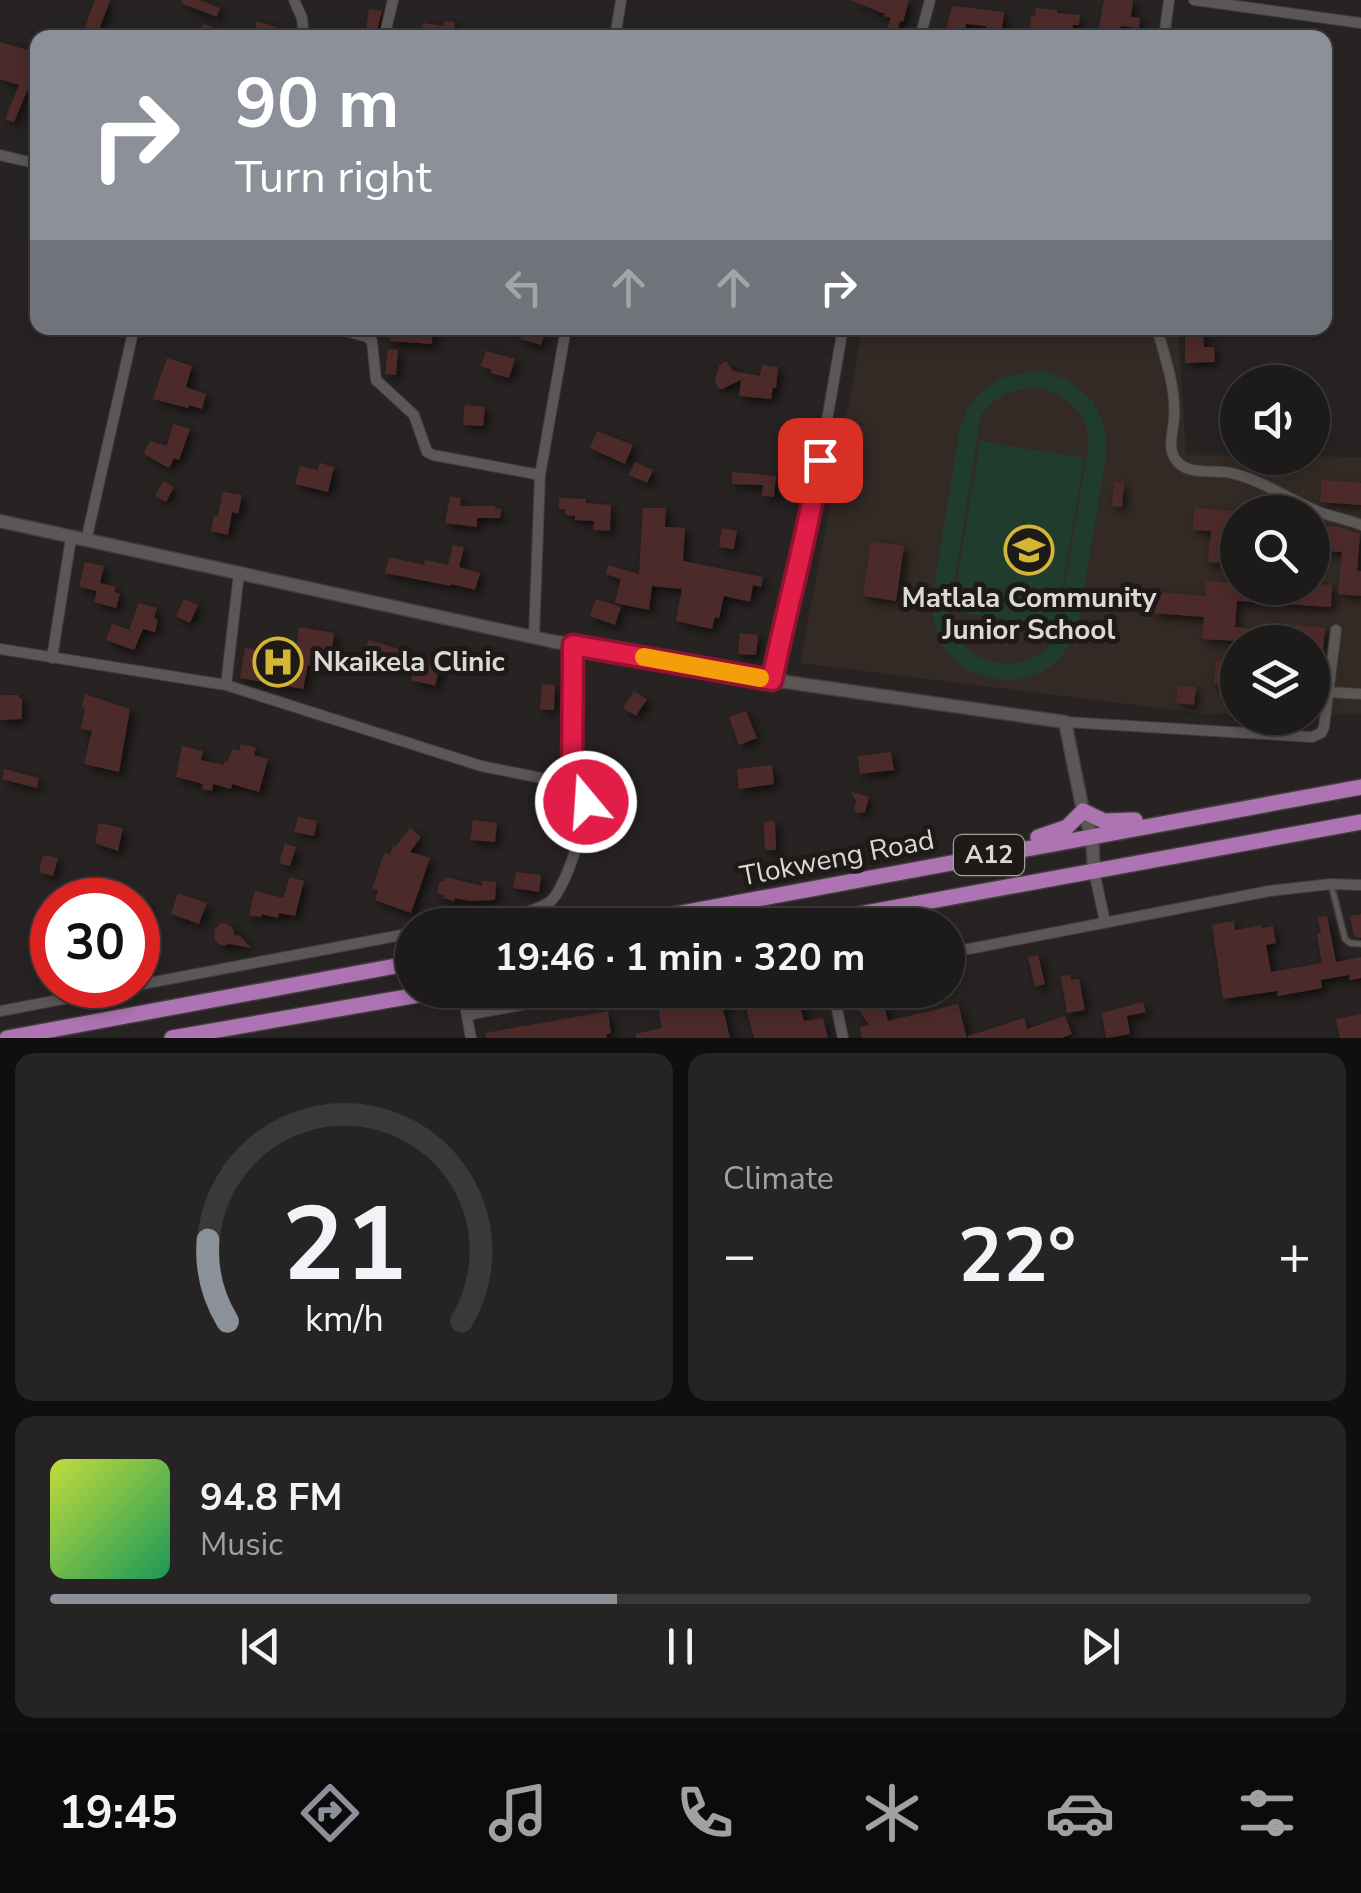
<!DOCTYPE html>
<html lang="en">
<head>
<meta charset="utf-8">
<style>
  :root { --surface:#1d1a1a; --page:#252323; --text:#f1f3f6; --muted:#a0a1a2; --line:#3b3839; --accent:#8c9099 }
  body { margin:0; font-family:"Nunito Sans",sans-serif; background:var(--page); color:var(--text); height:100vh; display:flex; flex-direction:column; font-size:38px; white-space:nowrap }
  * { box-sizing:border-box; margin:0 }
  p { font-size:32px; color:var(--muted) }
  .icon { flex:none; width:55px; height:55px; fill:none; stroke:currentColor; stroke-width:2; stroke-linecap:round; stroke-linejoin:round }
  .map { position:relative; height:1038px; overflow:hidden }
  .side { display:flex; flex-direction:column; gap:15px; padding:15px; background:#100e0e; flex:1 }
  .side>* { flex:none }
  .banner { position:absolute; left:30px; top:30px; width:1302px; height:305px; border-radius:20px; box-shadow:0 5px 15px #0003,0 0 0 2px var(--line); background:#8c9099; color:#fff; overflow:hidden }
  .controls { position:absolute; left:1220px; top:365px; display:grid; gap:20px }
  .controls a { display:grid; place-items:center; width:110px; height:110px; border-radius:50%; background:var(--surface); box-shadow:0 5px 15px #0003,0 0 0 2px var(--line); font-size:50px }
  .speed { position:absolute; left:30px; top:878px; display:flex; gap:20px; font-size:50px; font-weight:700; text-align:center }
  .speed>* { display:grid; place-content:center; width:130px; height:130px; border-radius:50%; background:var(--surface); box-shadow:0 5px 15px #0003,0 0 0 2px var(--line); line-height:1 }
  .speed .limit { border:15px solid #d22; background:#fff; color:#111 }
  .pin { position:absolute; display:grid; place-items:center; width:85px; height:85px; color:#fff; margin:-42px; border-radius:20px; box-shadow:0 5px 15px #0006 }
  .me { position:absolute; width:110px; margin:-55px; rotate:342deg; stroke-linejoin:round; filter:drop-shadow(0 0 8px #0008) }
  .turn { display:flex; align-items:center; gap:35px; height:210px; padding:0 40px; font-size:45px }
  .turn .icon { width:130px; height:130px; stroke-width:2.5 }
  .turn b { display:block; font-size:70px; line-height:85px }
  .lanes { display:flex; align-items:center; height:95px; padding:0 40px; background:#0003; justify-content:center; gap:50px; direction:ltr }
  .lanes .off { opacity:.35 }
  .big { font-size:75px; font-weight:700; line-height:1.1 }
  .side .tile { flex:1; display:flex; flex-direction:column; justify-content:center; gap:15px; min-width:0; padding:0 35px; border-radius:20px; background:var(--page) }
  .side .dial { align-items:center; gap:0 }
  .dial svg { height:260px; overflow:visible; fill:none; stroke:var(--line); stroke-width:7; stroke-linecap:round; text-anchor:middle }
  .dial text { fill:var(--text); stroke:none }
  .song { display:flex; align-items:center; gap:30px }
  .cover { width:120px; height:120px; border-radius:15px; background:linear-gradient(135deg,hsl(70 70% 55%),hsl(150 70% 35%)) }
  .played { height:10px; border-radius:5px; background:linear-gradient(90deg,var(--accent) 45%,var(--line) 45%) }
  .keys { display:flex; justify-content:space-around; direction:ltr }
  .heat { display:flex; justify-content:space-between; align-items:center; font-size:55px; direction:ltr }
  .side .tiles { flex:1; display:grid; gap:15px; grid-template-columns:1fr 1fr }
  .tile:last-child { grid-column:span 2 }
  .trip { position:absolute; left:395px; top:908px; width:570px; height:100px; border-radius:50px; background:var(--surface); box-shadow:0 5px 15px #0003,0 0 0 2px var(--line); font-weight:700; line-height:100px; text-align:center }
  .tab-bar { display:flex; height:160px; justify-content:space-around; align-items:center; background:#0c0a0a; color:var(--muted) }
  .tab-bar .icon { width:70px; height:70px }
  .tab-bar .on { color:var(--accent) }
  .tab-bar b { font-size:45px; color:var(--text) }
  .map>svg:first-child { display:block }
  .built { fill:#332a25; fill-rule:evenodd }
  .green { fill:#203c2c; fill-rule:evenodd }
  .building { fill:#4e2b29; filter:url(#shadow) }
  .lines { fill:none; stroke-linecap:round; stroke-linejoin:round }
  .service-casing { stroke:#413e3c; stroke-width:8 }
  .minor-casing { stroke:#413e3c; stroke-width:12 }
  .tertiary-casing { stroke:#413e3c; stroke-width:15 }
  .primary-casing { stroke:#413e3c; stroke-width:18 }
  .service { stroke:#5b5756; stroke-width:5 }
  .minor { stroke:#5b5756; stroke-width:10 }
  .tertiary { stroke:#5b5756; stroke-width:12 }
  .primary { stroke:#ad73b2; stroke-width:15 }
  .route-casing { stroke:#92132f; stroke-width:25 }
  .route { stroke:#e11d48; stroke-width:18 }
  .slow { stroke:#f59e0b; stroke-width:18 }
  .labels { text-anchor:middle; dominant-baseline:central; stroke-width:10; stroke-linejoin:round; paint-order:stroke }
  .shield { fill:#1d1a18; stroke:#a29f9e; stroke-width:2.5 }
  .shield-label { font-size:25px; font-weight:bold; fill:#dbd8d7 }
  .poi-label { font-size:28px; font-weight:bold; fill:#dbd8d7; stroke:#1d1a18 }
  .street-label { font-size:28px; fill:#dbd8d7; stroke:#1d1a18 }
</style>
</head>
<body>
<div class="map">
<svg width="1361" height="1038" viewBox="0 0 1361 1038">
  <defs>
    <filter id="shadow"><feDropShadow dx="4.5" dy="4.5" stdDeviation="5" flood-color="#0009"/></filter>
  </defs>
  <rect width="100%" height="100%" fill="#272322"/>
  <path class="built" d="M863,328H1178L1186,455L1361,457V714H1313L1312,642H1238L1237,714H1206L800,663ZM1238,512H1312V588H1238Z"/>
  <path class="green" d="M1043,371L1070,381L1092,400L1105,427L1106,456L1079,620C1073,637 1067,654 1051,666C1020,690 970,682 946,651C934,636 933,617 932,599L960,428C975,385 999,373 1043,371ZM1040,387C1067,397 1088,412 1089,442L1056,636C1051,642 1046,650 1040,654C1005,677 951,656 949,613L981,415C1001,393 1011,389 1040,387Z
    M980,441L1084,458L1056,628L952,611Z"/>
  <path class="building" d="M95,0H110L97,35L84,30Z
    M182,0H200L220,8L217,17L181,3Z
    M850,0H909L903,22L900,21L897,32L887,30L891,18L884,16L885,14Z
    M1104,0H1133L1131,17L1140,18L1139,28L1121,26L1119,38H1097Z
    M952,6L1004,12L1001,38H985L986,26L966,24L964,38H944Z
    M1036,8L1057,10V13L1080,15L1079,25H1073L1071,38H1029L1031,16L1035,17Z
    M369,9L382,11L375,38H365Z
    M257,21L278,28L275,38H263L253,34Z
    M444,21L455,22L453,38H421L423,23L444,26Z
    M204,24L236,37V38H198Z
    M0,42L38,53V65L14,122L5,119L19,85L0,79Z
    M392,328H433L432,344L390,341Z
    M524,329L544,335L541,345L521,339Z
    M1203,332L1204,347H1214L1215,362L1185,363V333Z
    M388,349L398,350L396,375L385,374Z
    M486,351L515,359L509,378L491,373L492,370L481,366Z
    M167,358L192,366L186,387L206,394L202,409L189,405L188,408L153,399Z
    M726,361L733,371L760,376L762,365L778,367L776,388H773L771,399L739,396L741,380L722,389L718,388L715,382L719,366Z
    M465,405L485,407L483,426L463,425Z
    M173,424L190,429L179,460L174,458L169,468L144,454L150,441L167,446Z
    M597,431L633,445L625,464L590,448Z
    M635,462L653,470L647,483L629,475Z
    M320,463L334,467L328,492L295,484L300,466L318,470Z
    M732,472L776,476L774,497L762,496L763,485L732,484Z
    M1322,480L1361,483V505L1320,502Z
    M163,481L174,487L166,502L155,496Z
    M1114,482L1124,483L1122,507L1112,506Z
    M223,492L242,495L238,514L232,512L228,535L211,531L214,515L218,516Z
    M450,496L461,498L460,506H495V508L501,509L500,518H477V527L445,523Z
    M559,498L586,499V503L611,505L610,531L593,530L594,521L575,520V516L565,515V509H559Z
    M643,508H666L665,527L685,528L683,561L763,577L761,587L753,585L750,602L724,596L719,618L715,617L712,629L676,621L682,589L652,586L649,610L615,603L621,579L606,574L608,565L639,574Z
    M1194,508L1238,511V564L1208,562L1211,531L1193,530Z
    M1312,525L1339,527L1360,534L1357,571H1361V596L1338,594L1342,552L1312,550Z
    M722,528L737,531L734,549L719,547Z
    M871,541L904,546L896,601L863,596Z
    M453,545L464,547L459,567L480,573L475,590L451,584V586L385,573L389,557L424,565L425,560L448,565Z
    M85,562L104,566L100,583L116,587L114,592L120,594L116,608L94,602L97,591L79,587Z
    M1206,581L1238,583V588H1312V584L1332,585L1331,607L1237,601L1235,627L1258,629L1256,642L1202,639L1204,617L1153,613L1155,592L1205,596Z
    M184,599L198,605L190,623L176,616Z
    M596,599L621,607L615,625L590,616Z
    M139,603L157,608L154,618L158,620L155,632L143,629L134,650L106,640L112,624L129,630Z
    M1296,625L1325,628L1323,650L1312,649V642H1294Z
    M299,627L334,633L330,668L308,665L303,689L240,678L245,648L295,656Z
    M740,633L758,635L756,655L738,654Z
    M369,640L441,662L435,686L411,680L414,667L392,660L388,670L362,661Z
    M1216,660L1238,662V685L1214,683Z
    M542,684L555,685L554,710L540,709Z
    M1178,686L1196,687L1194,705L1176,703Z
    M634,691L647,699L636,716L623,708Z
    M85,694L130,709L119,772L84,764L92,731L81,729L85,708L82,707Z
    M0,695H19V698H22V719L0,720Z
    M746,711L757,738L739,745L729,717Z
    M241,744L256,748L254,755L268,759L259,792L232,784L231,789L213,784L212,791L202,789L203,784L176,777L182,746L203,751L201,760L224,765L225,761L228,762L232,749L239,751Z
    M891,752L894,770L860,774L858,756Z
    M772,765L774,784L739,789L737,769Z
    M4,769L39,778L37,788L2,779Z
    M851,792L869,797L865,812L858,813L854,810L856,801Z
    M298,817L317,821L314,836L294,832Z
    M473,820L497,823L495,842L470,840Z
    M775,821L776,850H765L764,822Z
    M99,823L123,828L118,851L95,843Z
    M410,828L421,837L410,852L430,858L411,913L375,900L378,891L372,889L384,853L390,855L393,846L395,847Z
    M285,844L296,847L290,866L279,863Z
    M43,855L58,858L53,876L39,872Z
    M516,872L541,875L539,892L513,888Z
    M290,877L304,881L295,916L279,913L278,918L262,914L261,917L249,915L255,891L283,898Z
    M445,877L482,886L483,881L496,882L495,900L469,901L455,898L454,901L443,898L444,895L437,893L440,881L444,882Z
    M178,893L207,903L199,924L171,914Z
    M139,901L149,904L141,935L138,934Z
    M1361,914V938L1354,937L1350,916Z
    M1327,916L1336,962L1361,957V978L1350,980L1349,975L1321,980L1322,988L1278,996L1277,991L1223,999L1212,925L1234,921L1235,930L1262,925V928L1273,926L1276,943L1266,945L1271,972L1322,963L1317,934L1321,933L1318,918Z
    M226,923L232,927L235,935L240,936L251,948L229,944L224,946L218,944L214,939L215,929L220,924Z
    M1038,955L1045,984L1035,987L1028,957Z
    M1071,975V980L1079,979L1085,1010L1067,1013L1061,976Z
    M685,990H705L706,997L742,990H824L825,994L799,1001L804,1021L823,1018L828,1038H754L744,1000L722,1005L730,1038H636V1034L662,1028L656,995Z
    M866,991L879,1000L883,999L888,1021L958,1004L967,1038H862L860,1027L869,1025L856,1006Z
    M1143,1002L1146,1012L1127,1016L1130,1034L1106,1038L1102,1013Z
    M608,1011L611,1033L606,1034L607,1038H486L485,1033Z
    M1361,1014V1038H1340L1336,1019Z
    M1065,1016L1072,1034L1061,1038H968V1036L1024,1018L1027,1029Z"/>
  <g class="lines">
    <g class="service-casing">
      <path id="service" d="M1331,884L1345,939L1350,943L1361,944"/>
    </g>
    <g class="minor-casing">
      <path id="minor" d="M294,0L302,18L304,38
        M1194,0L1361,23
        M384,38L393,0
        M615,38L621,0
        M920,38L930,0
        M1164,38L1169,0
        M0,155L38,164
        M335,328L367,337L372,341L376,380L414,415L427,452L433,455L540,475
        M1157,328C1165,358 1176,387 1174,419C1173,431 1168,447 1174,457C1184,477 1213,469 1231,473C1262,480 1288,499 1317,511C1331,517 1347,519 1361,525
        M86,541L134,328
        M534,637L540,475L566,328
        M0,649L226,685L239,573
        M52,658L71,538
        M772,680L788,602L807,535L843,328
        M226,685L481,766L572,784C580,789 586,792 586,802C587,820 564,895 548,903C524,917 484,920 456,925
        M1328,692L1361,694
        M1065,722L1312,737L1321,733L1324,727L1336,630
        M572,784L573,645
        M1094,871L1105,922
        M948,953L1269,891L1331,884L1361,885
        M462,990L471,1038
        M833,990L843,1038
        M0,1011L412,933
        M467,1015L603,990"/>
    </g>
    <g class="tertiary-casing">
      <path id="tertiary" d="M0,521L551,641L772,680L1065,722L1083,811L1092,836L1094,871"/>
    </g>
    <g class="primary-casing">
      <path id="primary" d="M1038,837L1067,827L1083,811L1104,821L1135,820
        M617,925L1361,787
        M800,925L1361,822
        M7,1038L412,963
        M172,1038L447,990"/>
    </g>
    <use href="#service" class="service"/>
    <use href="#minor" class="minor"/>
    <use href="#tertiary" class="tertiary"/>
    <use href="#primary" class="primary"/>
  </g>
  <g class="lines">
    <g class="route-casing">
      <path id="route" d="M586,802L585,795L572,784L573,645L772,680C787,606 808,534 820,460"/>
    </g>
    <use href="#route" class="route"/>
    <path class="slow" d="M644,657L760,678"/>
  </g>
  <defs>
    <g id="school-ring" transform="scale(2.5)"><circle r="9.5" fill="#1d1a18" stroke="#d3b635" stroke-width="1.5"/><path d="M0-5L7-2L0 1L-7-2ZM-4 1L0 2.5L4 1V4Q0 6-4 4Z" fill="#d3b635"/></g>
    <g id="hospital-ring" transform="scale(2.5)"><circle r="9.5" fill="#1d1a18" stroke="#d3b635" stroke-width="1.5"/><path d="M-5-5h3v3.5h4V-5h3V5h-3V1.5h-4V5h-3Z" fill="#d3b635"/></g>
  </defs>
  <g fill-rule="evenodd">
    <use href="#school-ring" x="1029" y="550"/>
    <use href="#hospital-ring" x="278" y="662"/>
  </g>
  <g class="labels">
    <rect class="shield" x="954" y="835" width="70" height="40" rx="8"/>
    <g class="shield-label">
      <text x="989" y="855">A12</text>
    </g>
    <g class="poi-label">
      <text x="1029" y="598">Matlala Community<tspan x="1029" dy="32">Junior School</tspan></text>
      <text x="313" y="662" text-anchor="start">Nkaikela Clinic</text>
    </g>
    <g class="street-label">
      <text transform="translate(837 858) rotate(-11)">Tlokweng Road</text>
    </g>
  </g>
</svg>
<div class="controls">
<a><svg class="icon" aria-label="sound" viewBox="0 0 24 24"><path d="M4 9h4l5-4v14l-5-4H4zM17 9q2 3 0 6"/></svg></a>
<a><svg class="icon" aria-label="search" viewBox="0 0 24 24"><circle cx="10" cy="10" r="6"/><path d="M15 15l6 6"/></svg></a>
<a><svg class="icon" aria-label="layers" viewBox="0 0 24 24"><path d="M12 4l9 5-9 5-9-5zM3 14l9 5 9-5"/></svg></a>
</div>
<div class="speed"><div class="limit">30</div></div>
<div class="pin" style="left:820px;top:460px;background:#d93025"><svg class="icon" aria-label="arrive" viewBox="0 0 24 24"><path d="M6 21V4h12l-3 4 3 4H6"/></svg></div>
<svg class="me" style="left:586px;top:802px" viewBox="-20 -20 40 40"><circle r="17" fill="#e11d48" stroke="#fff" stroke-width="3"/><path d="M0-11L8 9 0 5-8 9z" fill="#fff"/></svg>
<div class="trip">19:46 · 1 min · 320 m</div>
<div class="banner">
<div class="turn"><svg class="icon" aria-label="right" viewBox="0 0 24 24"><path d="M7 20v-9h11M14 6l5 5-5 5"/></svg><div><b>90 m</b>Turn right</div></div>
<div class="lanes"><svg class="icon off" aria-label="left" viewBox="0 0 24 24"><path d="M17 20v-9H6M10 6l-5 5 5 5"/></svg><svg class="icon off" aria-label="ahead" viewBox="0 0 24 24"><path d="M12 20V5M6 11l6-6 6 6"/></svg><svg class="icon off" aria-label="ahead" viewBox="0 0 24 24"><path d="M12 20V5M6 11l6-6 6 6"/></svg><svg class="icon" aria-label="right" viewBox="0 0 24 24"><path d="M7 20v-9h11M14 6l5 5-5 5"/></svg></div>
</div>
</div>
<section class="side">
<div class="tiles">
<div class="tile dial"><svg viewBox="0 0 100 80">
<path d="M14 69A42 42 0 1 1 86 69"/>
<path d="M14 69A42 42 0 0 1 8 44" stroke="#8c9099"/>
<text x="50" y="56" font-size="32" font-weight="700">21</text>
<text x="50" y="72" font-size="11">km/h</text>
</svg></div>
<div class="tile"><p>Climate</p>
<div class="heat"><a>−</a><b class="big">22°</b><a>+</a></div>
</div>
<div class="tile">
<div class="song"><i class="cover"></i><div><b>94.8 FM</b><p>Music</p></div></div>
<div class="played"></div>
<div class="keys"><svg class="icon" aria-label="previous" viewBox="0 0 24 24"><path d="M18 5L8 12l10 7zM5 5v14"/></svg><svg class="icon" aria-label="pause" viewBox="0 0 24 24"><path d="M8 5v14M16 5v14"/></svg><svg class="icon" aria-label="next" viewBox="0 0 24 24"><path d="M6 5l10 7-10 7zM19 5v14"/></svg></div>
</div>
</div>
</section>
<nav class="tab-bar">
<b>19:45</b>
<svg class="icon on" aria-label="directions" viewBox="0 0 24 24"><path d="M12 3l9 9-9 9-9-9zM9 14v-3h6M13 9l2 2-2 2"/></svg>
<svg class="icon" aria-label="music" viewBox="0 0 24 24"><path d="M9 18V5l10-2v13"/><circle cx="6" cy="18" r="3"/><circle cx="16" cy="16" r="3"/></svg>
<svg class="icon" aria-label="phone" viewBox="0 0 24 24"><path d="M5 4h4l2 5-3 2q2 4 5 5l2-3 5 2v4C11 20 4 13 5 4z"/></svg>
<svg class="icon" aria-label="climate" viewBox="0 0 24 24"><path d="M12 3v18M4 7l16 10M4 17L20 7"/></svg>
<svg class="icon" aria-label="car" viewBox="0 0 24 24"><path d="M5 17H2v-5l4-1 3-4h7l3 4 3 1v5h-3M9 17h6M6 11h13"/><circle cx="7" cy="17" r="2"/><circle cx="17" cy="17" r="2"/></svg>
<svg class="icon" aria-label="filters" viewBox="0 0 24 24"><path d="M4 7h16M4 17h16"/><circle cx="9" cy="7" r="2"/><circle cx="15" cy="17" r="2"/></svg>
</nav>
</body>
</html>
